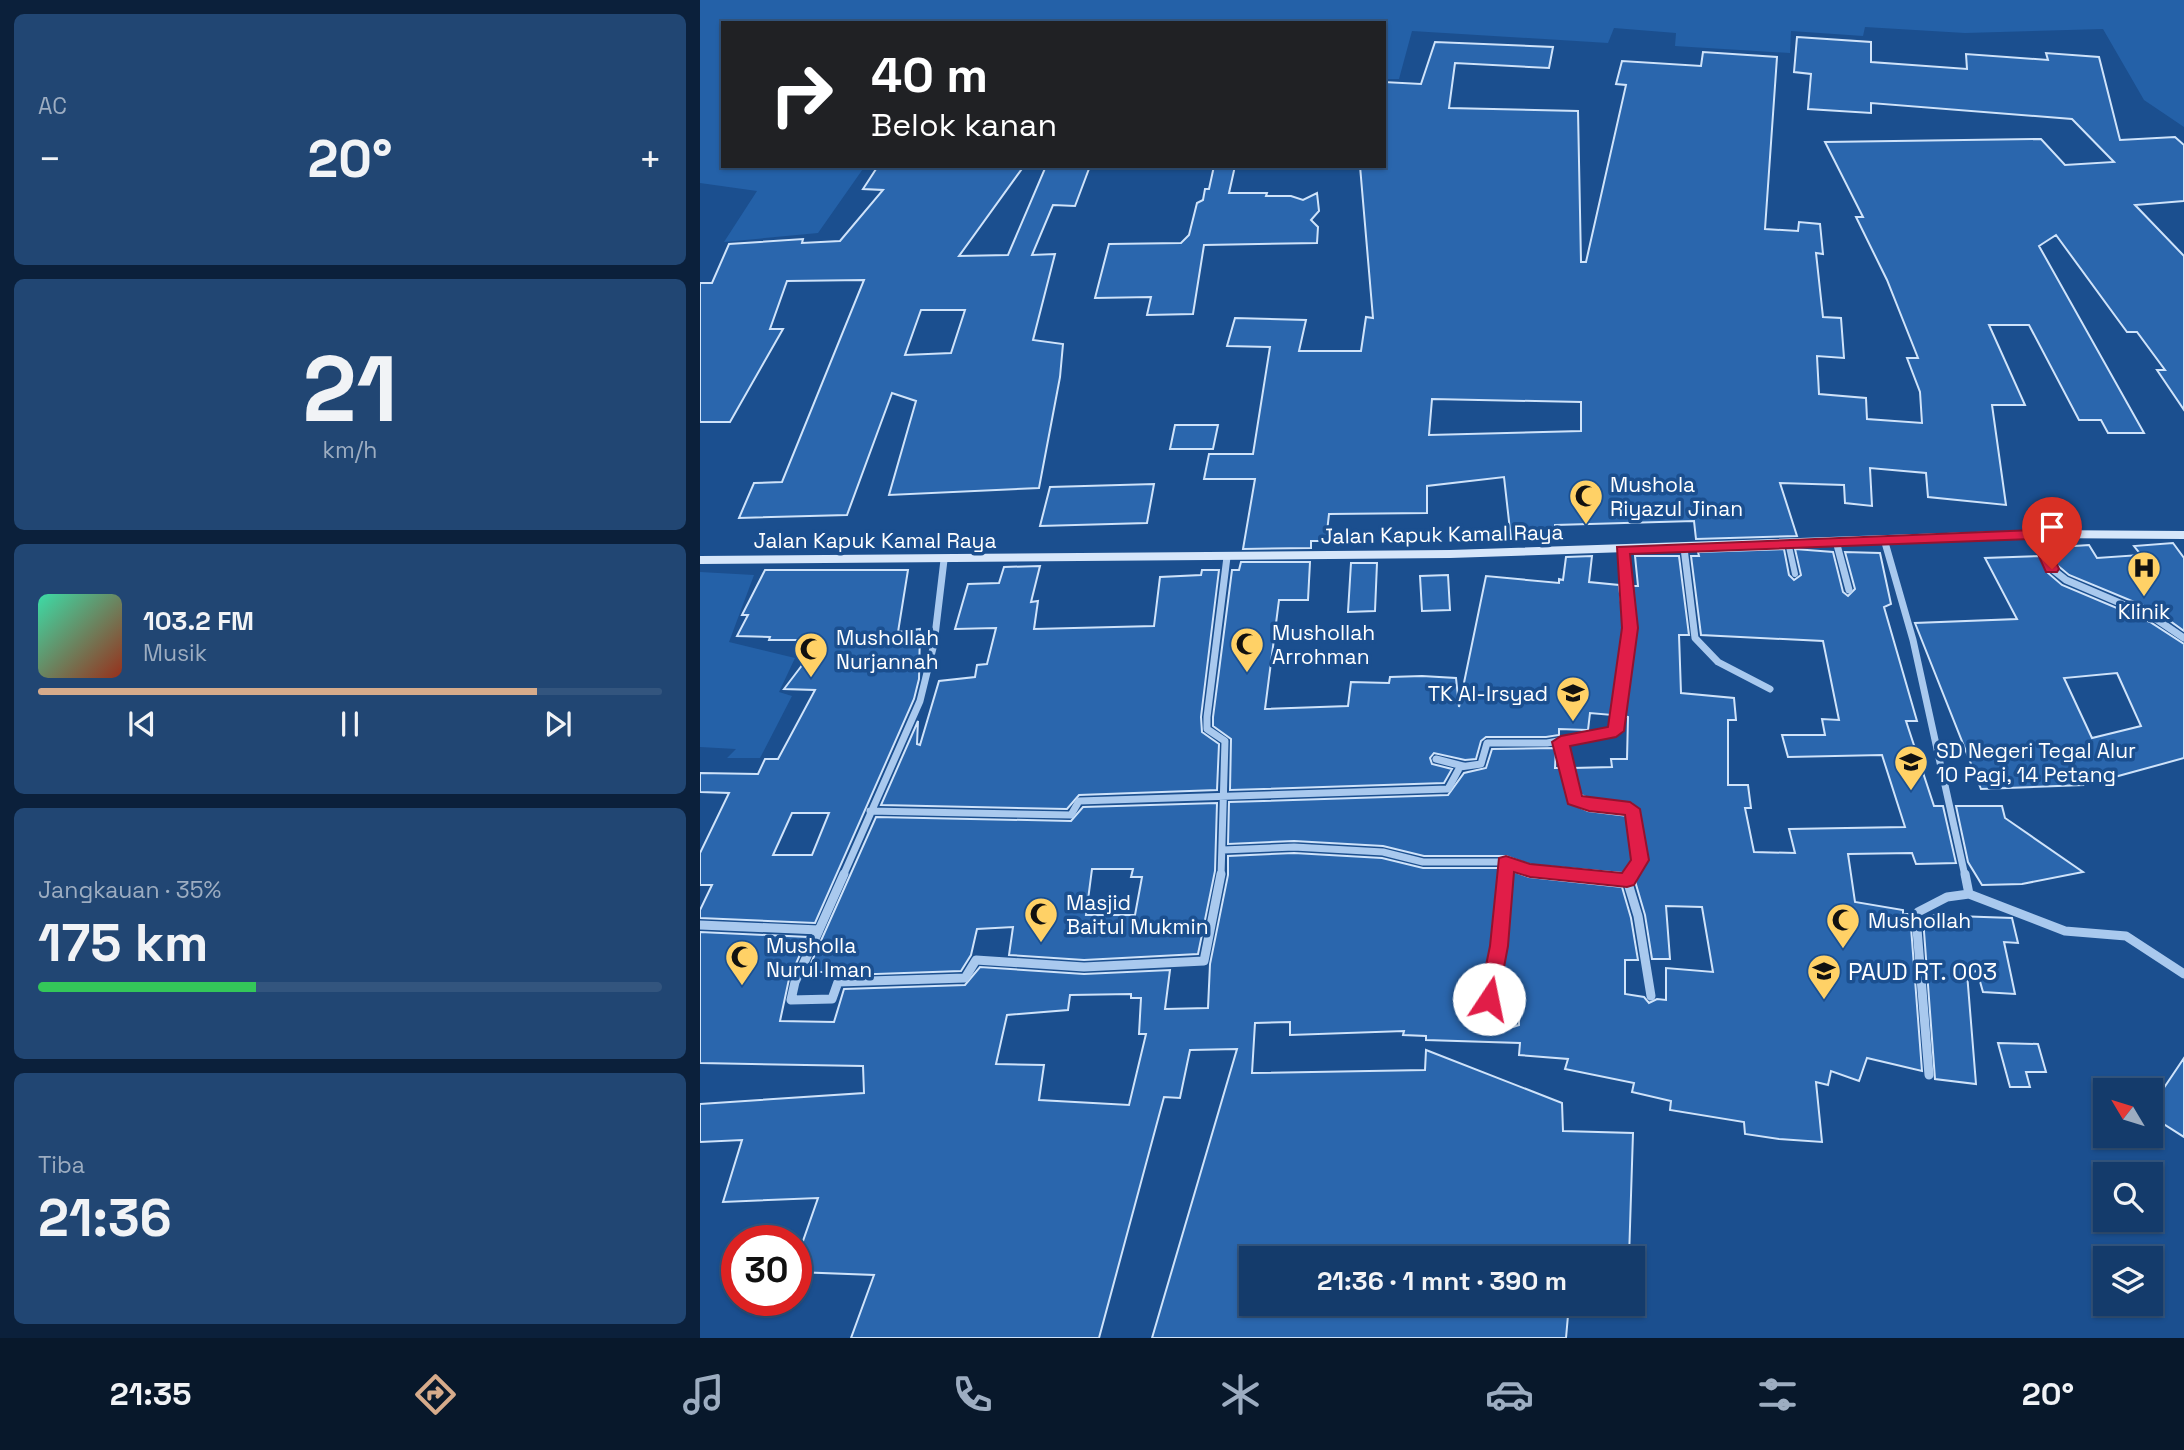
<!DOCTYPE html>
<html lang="id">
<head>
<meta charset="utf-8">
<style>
  :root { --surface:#143b6b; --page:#214673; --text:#f1f3f6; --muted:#9dadc1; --line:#33557e; --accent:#d6ab8b }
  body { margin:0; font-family:"Space Grotesk",sans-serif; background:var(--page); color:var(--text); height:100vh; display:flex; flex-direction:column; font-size:26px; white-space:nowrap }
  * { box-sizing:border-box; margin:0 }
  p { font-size:23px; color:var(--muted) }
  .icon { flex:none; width:38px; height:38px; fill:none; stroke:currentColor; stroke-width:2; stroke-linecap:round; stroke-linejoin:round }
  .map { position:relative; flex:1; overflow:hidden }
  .sheet { display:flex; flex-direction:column; gap:14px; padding:14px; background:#0b203b; width:700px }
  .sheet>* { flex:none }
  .hud { position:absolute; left:21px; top:21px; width:665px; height:147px; border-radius:0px; box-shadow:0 2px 5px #0004,0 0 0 2px var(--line); background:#202124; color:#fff; overflow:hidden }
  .needle { width:46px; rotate:308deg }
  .fabs { position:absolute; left:1393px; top:1078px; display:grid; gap:14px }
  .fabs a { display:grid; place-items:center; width:70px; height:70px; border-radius:0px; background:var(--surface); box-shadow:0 2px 5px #0004,0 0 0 2px var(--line); font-size:35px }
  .speed { position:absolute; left:21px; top:1225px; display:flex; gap:14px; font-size:35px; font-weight:700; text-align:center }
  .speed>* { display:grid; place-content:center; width:91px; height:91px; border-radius:50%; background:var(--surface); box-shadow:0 2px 5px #0004,0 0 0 2px var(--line); line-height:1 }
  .speed .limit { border:10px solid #d22; background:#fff; color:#111 }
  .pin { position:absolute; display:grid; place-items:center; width:60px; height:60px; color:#fff; margin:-72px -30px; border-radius:50% 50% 50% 0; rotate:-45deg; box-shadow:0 0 7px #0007 }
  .pin .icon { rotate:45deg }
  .me { position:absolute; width:77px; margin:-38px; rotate:11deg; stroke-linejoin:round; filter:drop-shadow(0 0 5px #0008) }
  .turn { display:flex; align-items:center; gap:24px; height:147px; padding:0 35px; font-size:32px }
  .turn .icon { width:91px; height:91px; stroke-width:2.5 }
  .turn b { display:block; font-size:49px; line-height:60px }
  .big { font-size:52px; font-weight:700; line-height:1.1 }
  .sheet .widget { flex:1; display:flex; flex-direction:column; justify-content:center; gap:10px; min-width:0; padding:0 24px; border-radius:10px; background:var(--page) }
  .sheet .dial { align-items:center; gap:0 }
  .dial b { font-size:91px; line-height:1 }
  .song { display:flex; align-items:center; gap:21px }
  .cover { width:84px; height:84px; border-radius:10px; background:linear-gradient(135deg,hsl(160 70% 55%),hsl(10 70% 35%)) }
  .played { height:7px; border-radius:4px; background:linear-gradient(90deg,var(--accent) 80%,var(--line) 80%) }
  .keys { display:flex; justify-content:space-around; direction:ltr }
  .heat { display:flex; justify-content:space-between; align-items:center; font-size:38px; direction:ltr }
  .charge { height:10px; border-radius:5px; background:linear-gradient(90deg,#34c759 35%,var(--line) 0) }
  .trip { position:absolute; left:539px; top:1246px; width:406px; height:70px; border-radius:0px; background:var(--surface); box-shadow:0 2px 5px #0004,0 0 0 2px var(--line); font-weight:700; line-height:70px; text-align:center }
  .dock { display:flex; height:112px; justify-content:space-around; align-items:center; background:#08182b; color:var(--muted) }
  .dock .icon { width:49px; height:49px }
  .dock .active { color:var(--accent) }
  .dock b { font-size:32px; color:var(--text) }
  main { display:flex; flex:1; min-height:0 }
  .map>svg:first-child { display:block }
  .green { fill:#2461a8 }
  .building { fill:#2a66ad; stroke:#cfe3fa; stroke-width:2; fill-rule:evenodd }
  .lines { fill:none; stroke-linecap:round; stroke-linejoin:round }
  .pedestrian { stroke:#a9c9ee; stroke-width:6 }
  .minor-far1 { stroke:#a9c9ee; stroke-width:7 }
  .minor { stroke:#a9c9ee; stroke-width:9 }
  .secondary { fill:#d6e6fa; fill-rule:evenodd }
  .route { fill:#e11d48; stroke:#92132f; stroke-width:2 }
  .labels { text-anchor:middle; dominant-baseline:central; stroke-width:7; stroke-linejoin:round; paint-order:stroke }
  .poi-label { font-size:21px; fill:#fff; stroke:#1b4f8f; text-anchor:start }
  .street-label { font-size:21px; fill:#fff; stroke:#1b4f8f }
  .near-poi-label { font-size:24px; fill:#fff; stroke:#1b4f8f; text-anchor:start }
</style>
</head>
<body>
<main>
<section class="sheet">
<div class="widget"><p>AC</p>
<div class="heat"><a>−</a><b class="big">20°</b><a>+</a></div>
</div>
<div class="widget dial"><b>21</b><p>km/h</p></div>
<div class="widget">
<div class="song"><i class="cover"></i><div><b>103.2 FM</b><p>Musik</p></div></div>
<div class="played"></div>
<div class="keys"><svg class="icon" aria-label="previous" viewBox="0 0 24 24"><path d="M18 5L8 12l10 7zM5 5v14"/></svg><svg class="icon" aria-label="pause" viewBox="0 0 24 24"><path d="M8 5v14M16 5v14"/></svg><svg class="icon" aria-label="next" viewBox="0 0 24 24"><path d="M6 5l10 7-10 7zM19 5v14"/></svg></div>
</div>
<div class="widget"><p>Jangkauan · 35%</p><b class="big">175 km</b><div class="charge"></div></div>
<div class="widget"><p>Tiba</p><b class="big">21:36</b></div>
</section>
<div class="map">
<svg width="1484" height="1338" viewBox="0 0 1484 1338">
  <rect width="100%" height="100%" fill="#1b4f8f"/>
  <path class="green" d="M0,0H1484V127L1444,100L1403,29L1265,33L1165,27L1163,36L1091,31L1090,53L975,46L976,33L914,28L908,43L712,31L699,79H684V23H23V166H165L118,233L24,242L57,191L0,183Z
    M0,572L54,575L29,642L95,658L79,692L92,696L60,758H27L36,749L0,747Z"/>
  <path class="building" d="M1097,37L1171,42V62L1267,69L1266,54L1348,60L1346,53L1399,57L1420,140L1475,137L1484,145V201L1435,205L1484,256V410L1457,370H1465L1437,332H1427L1356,235L1339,246L1444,433H1408L1401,420H1379L1329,325H1289L1325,405H1292L1306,505L1228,497L1226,473L1170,468L1172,506L1145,503L1144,485L1080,483L1097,536L996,539L994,521L855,525V538L811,539L804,477L727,486V513L629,514L626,541H611V548L543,549L555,479H504L509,454H553L570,347L527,346L535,318L606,320L599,351H661L666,317L673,318L660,166H684V82L721,84L735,42L853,47L849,68L755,63L749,108L878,111L881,262H886L926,85L916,84L922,61L1001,66L1003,52L1077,57L1065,229L1098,231L1099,222L1120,224L1123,254L1116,253L1123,317L1141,318L1144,358L1117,356L1119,394L1166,398L1167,419L1222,423L1220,392L1207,358H1218L1187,280L1156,217H1163L1125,142L1341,139L1365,165L1414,162L1372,119L1171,103V113L1108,109L1111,74L1094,72ZM732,399L881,402V431L729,435Z
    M178,166H324L259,256L308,255L346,166H390L375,206L353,205L332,255L355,254L333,340L363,344L360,377L339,488L189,495L216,401L192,393L147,515L39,518L54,483L82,482L164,280L87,281L70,329H83L30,422H0V283H12L29,244L103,239L102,243L140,241L183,190L163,189ZM221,310H265L251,353L205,355Z
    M514,166H535L529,193H567L566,196H591L603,200L617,193L619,211L611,220L618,227L617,243L504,245L493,314L447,315L451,297L395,298L409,244L481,243L489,235L497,203L503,200L505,189H509Z
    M475,425H518L513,449H470Z
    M454,484L447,523L340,526L350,487Z
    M1473,543L1484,558V631L1456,611L1369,575L1357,565L1353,555L1364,554L1360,547L1389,545L1397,558L1441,555L1434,546Z
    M1084,549L1089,575L1094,580L1101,575L1095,549L1133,552L1143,592L1148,596L1155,589L1145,552L1180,553L1191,604L1184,607L1217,721H1206L1234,806H1243L1256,863L1216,864L1212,853L1148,854L1155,902L1203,910V914H1210L1222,1071L1167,1058L1159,1081L1131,1071L1128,1085L1116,1082L1122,1142L1079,1139L1045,1134L1044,1122L970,1110L971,1101L932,1092L934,1083L865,1069L868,1059L819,1055L820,1043L726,1040V1036L703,1035L704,1031L590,1035V1022L555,1023L552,1073L725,1070L726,1050L862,1103L863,1131L933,1133L929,1258H551V1304H869L866,1338H452L537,1049L490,1050L480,1098L464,1097L399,1338H151L174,1275L96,1272V1261L118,1198L23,1202L42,1140L0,1142V1104L164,1093L163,1066L0,1063V932L108,937L89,979L80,1021L134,1022L144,989L265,985L280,967L384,974L470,970L465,1009L508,1008L510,964L528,875V856L594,853L682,858L723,868H799L792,944L782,998L788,1006L806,1007V1023L810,1028L819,1025V997L814,993L797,992L806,946L812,871L829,877L922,887L931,918L938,960H925V994L944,997L949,1003L957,999L966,1000V968L1013,972L1002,907L966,906L970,959H952L945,915L935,881L946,860L940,813L931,803L890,799L879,794L873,768L912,767L911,759H927L928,717L924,716L936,629L932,586H938L935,556H979L989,635H979L981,693L1034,698L1036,720H1028V785H1048L1051,808H1045L1054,852L1095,853L1089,829L1205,827L1182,755L1088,757L1082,735H1125L1122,719L1139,720L1123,641L1001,635L991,556H999L998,552ZM431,994V998H441L439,1034H446L429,1105L339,1100L344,1065L296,1064L307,1015L368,1010L370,995Z
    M892,556L889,582L919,585L924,628L912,715L890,713L888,730L859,729V735L846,737H786L781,741L776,759L765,760L734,753L730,758L732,764L752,769L744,783L530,790L531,739L513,726V717L532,570H539L541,562H610L608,600H579L565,709L648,706L651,682L689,683L690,677L722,676L756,678L759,707L786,576L859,583V579L863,580L866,557Z
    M1340,556L1348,573L1362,585L1450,622L1484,644V758L1411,778L1412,781L1382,782L1383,785L1281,789L1215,623L1317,619L1285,558ZM1417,673L1441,726L1392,738L1364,678Z
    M651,563H677L675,611L648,612Z
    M340,566L331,602L338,601L334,629L454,626L460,577L501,575L502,570H519L501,717L502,732L519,744L517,790L379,795L367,809L181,805L218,721L217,744L220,745L239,681L275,677L277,665L287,664L296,628L255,629L268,584L299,583L304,567Z
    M65,570H208L198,632L220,629L219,679L214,699L115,923L0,918V910L12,885H0V853L29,793L0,792V773L58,774L65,759H78L115,690L84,689L103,664L105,640H69L70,637L37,636L48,615H42ZM92,813H129L112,855H73Z
    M748,575L750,610L722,611L720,576Z
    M856,748L855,768H861L870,803L888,811L928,816L934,859L923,873L831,865L806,856H724L683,846L594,841L528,844L529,802L748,795L764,773L786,768L792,749Z
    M517,803L515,871L498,954L384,960L309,955L313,927L277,929L271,955L261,971L148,975L149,972H107L176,817L371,821L383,807ZM392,869H433L431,877H442L435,915H386Z
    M1256,806H1302L1305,818L1383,872L1322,884L1282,885L1268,862Z
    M1227,915L1312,918L1318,943L1304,942L1315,994L1283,992L1277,971L1267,973L1276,1084L1235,1079L1223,918Z
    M1298,1043L1338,1044L1346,1072H1326L1330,1087H1310Z
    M1484,1058V1137L1451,1116V1107Z"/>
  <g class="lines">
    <path class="pedestrian" d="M1088,542L1095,574"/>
    <path class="minor-far1" d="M1337,534L1352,569L1366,580L1453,617L1484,638
      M1184,539L1213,640L1265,876
      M1136,541L1149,590
      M984,548L995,638L1018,662L1070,689
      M861,742L874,799L889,805L930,809L934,814L940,860L930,876
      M736,759L763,766
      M170,811L371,815L379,801L748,789L760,767L781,764L787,743H847L916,731L930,628L922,550
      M523,850L594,847L683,852L723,862H806L805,876
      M806,862L830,871L881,876
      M143,876L220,701L234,644L244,560
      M521,876L525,741L507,729V717L527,557"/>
    <path class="minor" d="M805,874L799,945L789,999L813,1000V1022
      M862,874L927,880L938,916L951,996
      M1265,874L1269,894
      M927,880L931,874
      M0,925L119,930L144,874
      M119,930L95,982L91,1000L132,999L138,982L265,978L276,960L384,967L504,961L521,874
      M1229,1075L1216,917L1218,912L1247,897L1269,894L1365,931L1426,936L1484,974"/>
    <path class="secondary" d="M1337,530L1484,531V539L1337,538L750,558L0,564V556L750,550Z"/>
  </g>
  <path class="route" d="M1337,530L1344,534L1359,569L1357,572H1346L1331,539L930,554L938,628L924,731L916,737L870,746L882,796L930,802L940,809L949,860L934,885L927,887L830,877L814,872L808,946L798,999L795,1005H782L779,999L790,946L799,858L806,856L830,864L922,873L931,860L925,815L889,811L868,804L852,742L861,736L908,727L922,628L917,547Z"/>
  <defs>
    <g id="mosque-pin" transform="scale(1.75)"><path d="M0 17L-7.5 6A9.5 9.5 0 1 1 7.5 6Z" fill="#ffd166" stroke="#1b4f8f"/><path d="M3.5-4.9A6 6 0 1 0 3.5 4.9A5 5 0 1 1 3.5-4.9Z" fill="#111"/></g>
    <g id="hospital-pin" transform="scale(1.75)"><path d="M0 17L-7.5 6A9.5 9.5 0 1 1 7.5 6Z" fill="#ffd166" stroke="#1b4f8f"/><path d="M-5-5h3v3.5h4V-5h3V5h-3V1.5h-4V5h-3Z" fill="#111"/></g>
    <g id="school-pin" transform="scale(1.75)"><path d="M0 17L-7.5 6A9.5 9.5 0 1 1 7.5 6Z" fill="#ffd166" stroke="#1b4f8f"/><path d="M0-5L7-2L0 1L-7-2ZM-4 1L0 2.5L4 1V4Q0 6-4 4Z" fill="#111"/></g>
  </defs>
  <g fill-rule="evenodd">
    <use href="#mosque-pin" x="886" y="496"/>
    <use href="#hospital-pin" x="1444" y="568"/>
    <use href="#mosque-pin" x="547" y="644"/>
    <use href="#mosque-pin" x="111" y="649"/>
    <use href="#school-pin" x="873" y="693"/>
    <use href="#school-pin" x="1211" y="762"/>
    <use href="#mosque-pin" x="341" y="914"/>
    <use href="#mosque-pin" x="1143" y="920"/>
    <use href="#mosque-pin" x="42" y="957"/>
    <use href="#school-pin" x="1124" y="971"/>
  </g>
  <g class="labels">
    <g class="poi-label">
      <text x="910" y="484">Mushola<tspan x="910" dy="24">Riyazul Jinan</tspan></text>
      <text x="1444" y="611" text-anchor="middle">Klinik</text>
      <text x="572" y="632">Mushollah<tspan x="572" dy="24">Arrohman</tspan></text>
      <text x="136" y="637">Mushollah<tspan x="136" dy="24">Nurjannah</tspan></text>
      <text x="848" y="693" text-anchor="end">TK Al-Irsyad</text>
      <text x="1236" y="750">SD Negeri Tegal Alur<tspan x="1236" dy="24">10 Pagi, 14 Petang</tspan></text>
      <text x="366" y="902">Masjid<tspan x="366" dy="24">Baitul Mukmin</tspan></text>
      <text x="1168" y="920">Mushollah</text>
      <text x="66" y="945">Musholla<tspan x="66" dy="24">Nurul Iman</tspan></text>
    </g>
    <g class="street-label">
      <text transform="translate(742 534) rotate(-1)">Jalan Kapuk Kamal Raya</text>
      <text x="175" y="540">Jalan Kapuk Kamal Raya</text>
    </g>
    <g class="near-poi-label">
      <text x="1148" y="971">PAUD RT. 003</text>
    </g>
  </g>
</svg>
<div class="fabs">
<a><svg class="needle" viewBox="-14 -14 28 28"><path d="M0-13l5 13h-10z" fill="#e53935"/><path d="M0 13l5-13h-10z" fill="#9dadc1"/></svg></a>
<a><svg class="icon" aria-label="search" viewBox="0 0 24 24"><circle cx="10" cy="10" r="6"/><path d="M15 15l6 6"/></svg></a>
<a><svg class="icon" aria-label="layers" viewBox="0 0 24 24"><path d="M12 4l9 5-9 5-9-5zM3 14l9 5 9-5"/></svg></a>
</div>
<div class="speed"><div class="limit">30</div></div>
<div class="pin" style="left:1352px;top:569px;background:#d93025"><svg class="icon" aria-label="arrive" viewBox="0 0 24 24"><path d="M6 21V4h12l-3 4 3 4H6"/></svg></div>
<svg class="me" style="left:789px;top:999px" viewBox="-20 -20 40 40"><circle r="19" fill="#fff"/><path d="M0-13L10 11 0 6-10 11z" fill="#e11d48"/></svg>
<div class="trip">21:36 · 1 mnt · 390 m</div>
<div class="hud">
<div class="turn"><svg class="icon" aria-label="right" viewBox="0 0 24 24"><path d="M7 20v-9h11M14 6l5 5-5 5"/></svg><div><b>40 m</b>Belok kanan</div></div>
</div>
</div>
</main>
<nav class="dock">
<b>21:35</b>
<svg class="icon active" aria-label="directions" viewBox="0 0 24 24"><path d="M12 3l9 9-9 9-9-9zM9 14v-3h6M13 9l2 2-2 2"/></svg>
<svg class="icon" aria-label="music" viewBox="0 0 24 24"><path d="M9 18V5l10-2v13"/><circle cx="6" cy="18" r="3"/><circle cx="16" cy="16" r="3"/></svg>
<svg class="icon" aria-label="phone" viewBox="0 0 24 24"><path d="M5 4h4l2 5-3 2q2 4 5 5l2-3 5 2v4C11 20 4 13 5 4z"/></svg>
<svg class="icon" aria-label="climate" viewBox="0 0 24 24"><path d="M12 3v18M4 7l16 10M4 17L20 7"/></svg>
<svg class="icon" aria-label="car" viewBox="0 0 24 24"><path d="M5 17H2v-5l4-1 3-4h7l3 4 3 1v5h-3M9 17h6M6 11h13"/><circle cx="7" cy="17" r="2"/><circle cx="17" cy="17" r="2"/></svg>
<svg class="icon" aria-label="filters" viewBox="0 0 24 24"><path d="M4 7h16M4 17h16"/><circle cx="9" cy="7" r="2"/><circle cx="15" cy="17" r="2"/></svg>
<b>20°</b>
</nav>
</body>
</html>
